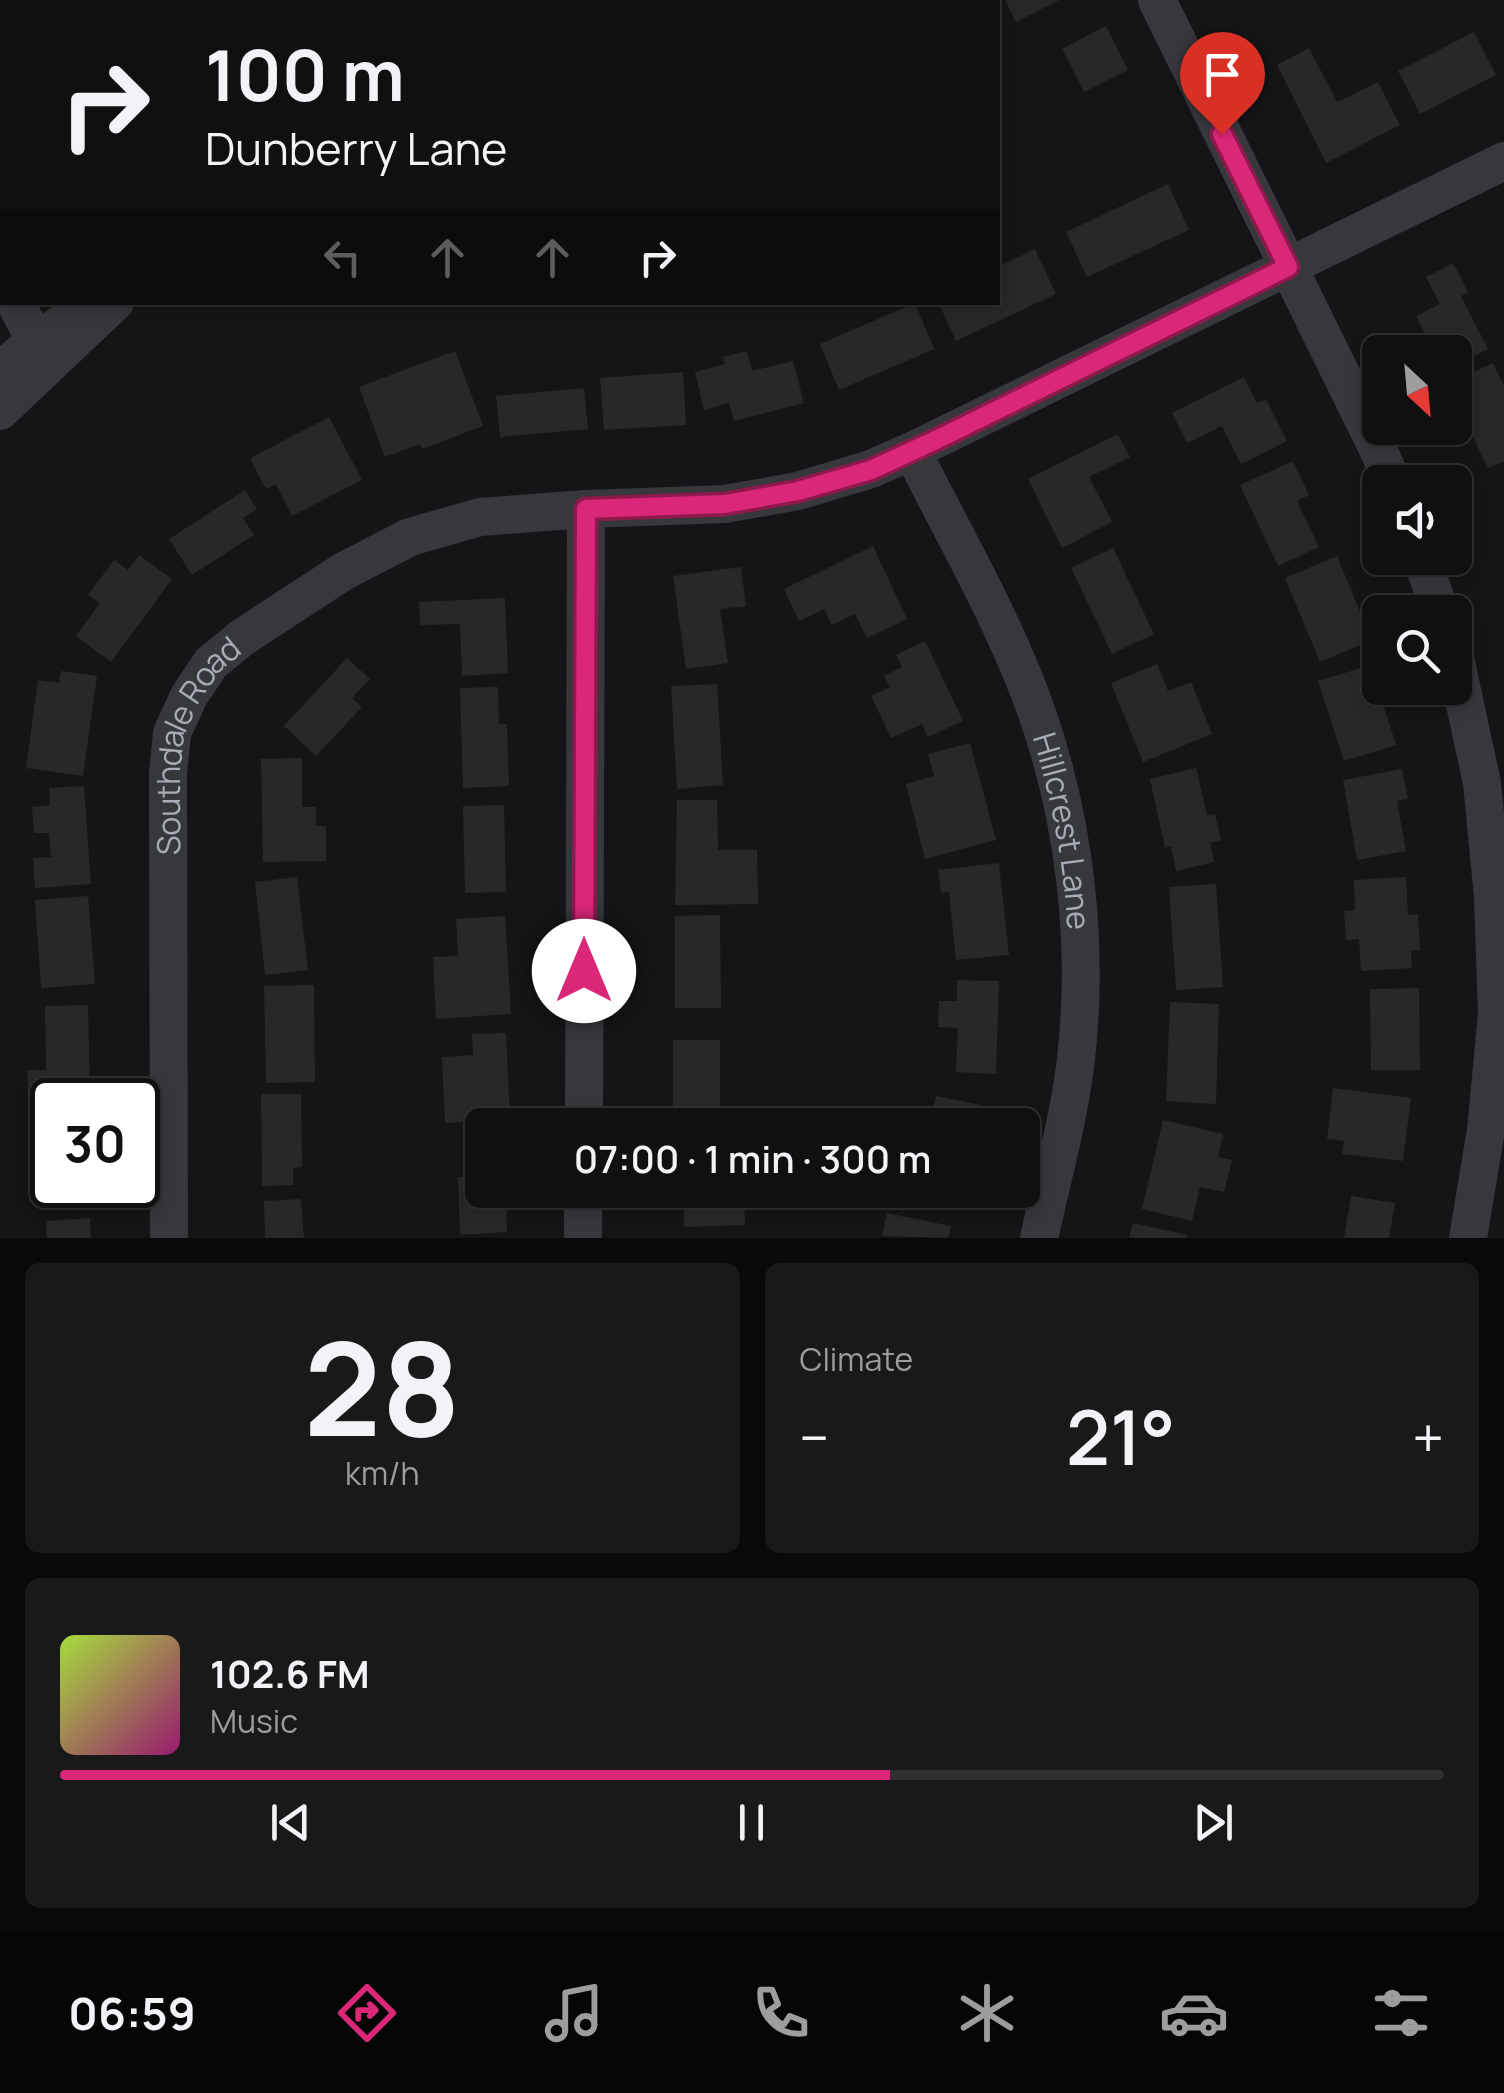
<!DOCTYPE html>
<html lang="en">
<head>
<meta charset="utf-8">
<style>
  :root { --surface:#101011; --page:#19191a; --text:#f1f3f6; --muted:#9c9d9f; --line:#303031; --accent:#db2777 }
  body { margin:0; font-family:Manrope,sans-serif; background:var(--page); color:var(--text); height:100vh; display:flex; flex-direction:column; font-size:38px; white-space:nowrap }
  * { box-sizing:border-box; margin:0 }
  p { font-size:32px; color:var(--muted) }
  .icon { flex:none; width:55px; height:55px; fill:none; stroke:currentColor; stroke-width:2; stroke-linecap:round; stroke-linejoin:round }
  .map { position:relative; height:1238px; overflow:hidden }
  .details { display:flex; flex-direction:column; gap:25px; padding:25px; background:#090909; flex:1 }
  .details>* { flex:none }
  .top-card { position:absolute; left:0px; top:0px; width:1000px; height:305px; box-shadow:0 5px 15px #0003,0 0 0 2px var(--line); background:#101011; color:var(--text); overflow:hidden }
  .needle { width:65px; rotate:154deg }
  .tools { position:absolute; left:1362px; top:335px; display:grid; gap:20px }
  .tools a { display:grid; place-items:center; width:110px; height:110px; border-radius:15px; background:var(--surface); box-shadow:0 5px 15px #0003,0 0 0 2px var(--line); font-size:50px }
  .speed { position:absolute; left:30px; top:1078px; display:flex; gap:20px; font-size:50px; font-weight:700; text-align:center }
  .speed>* { display:grid; place-content:center; width:130px; height:130px; border-radius:50%; background:var(--surface); box-shadow:0 5px 15px #0003,0 0 0 2px var(--line); line-height:1 }
  .speed .limit { border:5px solid #111; border-radius:15px; background:#fff; color:#111 }
  .pin { position:absolute; display:grid; place-items:center; width:85px; height:85px; color:#fff; margin:-102px -42px; border-radius:50% 50% 50% 0; rotate:-45deg; box-shadow:0 0 10px #0007 }
  .pin .icon { rotate:45deg }
  .me { position:absolute; width:110px; margin:-55px; rotate:0deg; stroke-linejoin:round; filter:drop-shadow(0 0 8px #0008) }
  .turn { display:flex; align-items:center; gap:35px; height:210px; padding:0 40px; font-size:45px }
  .turn .icon { width:130px; height:130px; stroke-width:2.5 }
  .turn b { display:block; font-size:70px; line-height:85px }
  .lanes { display:flex; align-items:center; height:95px; padding:0 40px; background:#0003; justify-content:center; gap:50px; direction:ltr }
  .lanes .off { opacity:.35 }
  .big { font-size:75px; font-weight:600; line-height:1.1 }
  .details .tile { flex:1; display:flex; flex-direction:column; justify-content:center; gap:15px; min-width:0; padding:0 35px; border-radius:15px; background:var(--page) }
  .details .dial { align-items:center; gap:0 }
  .dial b { font-size:130px; line-height:1 }
  .song { display:flex; align-items:center; gap:30px }
  .cover { width:120px; height:120px; border-radius:15px; background:linear-gradient(135deg,hsl(80 70% 55%),hsl(320 70% 35%)) }
  .played { height:10px; border-radius:5px; background:linear-gradient(90deg,var(--accent) 60%,var(--line) 60%) }
  .keys { display:flex; justify-content:space-around; direction:ltr }
  .heat { display:flex; justify-content:space-between; align-items:center; font-size:55px; direction:ltr }
  .details .tiles { flex:1; display:grid; gap:25px; grid-template-columns:1fr 1fr }
  .tile:last-child { grid-column:span 2 }
  .trip { position:absolute; left:465px; top:1108px; width:575px; height:100px; border-radius:15px; background:var(--surface); box-shadow:0 5px 15px #0003,0 0 0 2px var(--line); font-weight:600; line-height:100px; text-align:center }
  .menu { display:flex; height:160px; justify-content:space-around; align-items:center; background:#060607; color:var(--muted) }
  .menu .icon { width:70px; height:70px }
  .menu .active { color:var(--accent) }
  .menu b { font-size:45px; color:var(--text) }
  .map>svg:first-child { display:block }
  .building { fill:#28282b }
  .lines { fill:none; stroke-linecap:round; stroke-linejoin:round }
  .minor { stroke:#36383c; stroke-width:38 }
  .route-casing { stroke:#8e194d; stroke-width:25 }
  .route { stroke:#db2777; stroke-width:18 }
  .labels { text-anchor:middle; dominant-baseline:central; stroke-width:10; stroke-linejoin:round; paint-order:stroke }
  .street-label { font-size:32px; fill:#a7adb7; stroke:#101012 }
</style>
</head>
<body>
<div class="map">
<svg width="1504" height="1238" viewBox="0 0 1504 1238">
  <rect width="100%" height="100%" fill="#151517"/>
  <path class="building" d="M1005,0H1059L1016,22Z
    M1106,26L1128,70L1084,92L1062,49Z
    M1474,32L1496,75L1420,114L1398,71Z
    M1309,48L1337,102L1378,82L1400,125L1326,163L1277,65Z
    M1168,184L1189,230L1087,277L1066,232Z
    M1035,249L1056,294L956,341L938,302H998V267Z
    M1453,263L1468,292L1461,296L1488,349L1455,365V352H1434L1416,316L1440,304L1426,277Z
    M915,303L934,349L839,390L820,344Z
    M455,351L483,426L422,449L420,444L385,457L359,387Z
    M747,351L752,371L793,361L804,403L734,421L729,403L704,410L695,372L725,364L723,357Z
    M1493,363L1504,386V461L1488,468L1455,400V381Z
    M683,372L686,425L604,430L600,378Z
    M1244,377L1257,403L1266,399L1287,441L1241,464L1222,426L1187,443L1172,413Z
    M584,388L588,429L500,437L496,396Z
    M329,417L362,480L292,516L276,484L266,489L250,458Z
    M1118,434L1130,457L1089,477L1112,522L1062,548L1028,479Z
    M1293,461L1309,495L1297,501L1319,547L1278,566L1240,485Z
    M245,490L257,509L243,518L254,535L192,575L169,539Z
    M873,546L907,619L867,638L855,614L832,625L824,609L799,621L784,589Z
    M1113,548L1154,634L1112,654L1071,568Z
    M139,555L172,579L111,662L76,636L100,603L88,595L114,560L128,570Z
    M1337,556L1372,640L1320,662L1285,578Z
    M741,567L746,606L720,609L728,663L686,669L673,576Z
    M505,598L508,673L462,676L460,624L420,625L419,602Z
    M925,641L963,721L928,737L922,724L891,738L871,696L890,687L884,676L902,667L896,655Z
    M347,658L370,679L352,698L362,707L316,756L284,726Z
    M1157,664L1168,691L1191,682L1212,734L1143,762L1111,683Z
    M1371,665L1396,745L1344,761L1318,681Z
    M61,671L97,676L83,776L26,768L38,680L59,683Z
    M717,684L723,785L677,789L671,686Z
    M498,687L499,724H507L509,786L463,788L460,688Z
    M970,743L996,840L925,859L906,784L934,776L928,754Z
    M302,758V807H316V826H326V861L263,862L261,759Z
    M1196,768L1207,815L1215,814L1221,840L1210,843L1214,862L1176,871L1171,846L1165,848L1150,779Z
    M1402,769L1408,799L1397,801L1406,851L1357,860L1343,780Z
    M84,786L91,884L35,888L33,858L51,857L49,833H34L32,807L50,805L49,788Z
    M677,800H717L718,850H757L758,904L675,905Z
    M504,805L506,892L465,893L463,806Z
    M999,863L1009,955L956,960L949,892L941,893L938,870Z
    M297,877L308,970L265,975L255,882Z
    M1406,877L1408,915L1418,914L1420,950L1411,951L1412,968L1361,971L1359,939L1346,940L1344,911L1355,910L1354,880Z
    M1216,884L1223,987L1176,990L1169,887Z
    M88,896L95,984L41,988L35,900Z
    M720,915L721,1008H675V916Z
    M505,916L511,1014L436,1019L433,957L458,956L456,919Z
    M957,980L999,981L996,1074L956,1072L958,1028L938,1027L939,1001H957Z
    M314,985L315,1082L266,1083L264,986Z
    M1419,988L1420,1070H1371L1370,989Z
    M1170,1002L1219,1004L1216,1104L1166,1101Z
    M88,1005L90,1100L29,1102L27,1070H46L45,1006Z
    M506,1033L510,1120L445,1123L442,1057L473,1055L472,1034Z
    M673,1040H720V1125H673Z
    M1333,1088L1411,1098L1403,1161L1342,1154L1344,1141L1327,1139Z
    M261,1094H301L302,1167L293,1168V1185L262,1186Z
    M936,1096L981,1105L978,1125H930Z
    M52,1114V1185H94L95,1206L51,1209L45,1115Z
    M1163,1120L1223,1134L1218,1157L1232,1160L1224,1192L1200,1187L1192,1221L1142,1209Z
    M482,1145V1190H506L507,1232L460,1235L458,1177H473L472,1146Z
    M683,1190H722V1196H744L745,1225L684,1227Z
    M916,1190H965L962,1201L916,1192Z
    M1351,1196L1395,1203L1389,1238H1344Z
    M301,1199L304,1238H265L264,1201Z
    M887,1213L951,1226L948,1238L882,1236Z
    M90,1218L91,1238H47L46,1221Z
    M1133,1223L1188,1235L1187,1238H1129Z"/>
  <g class="lines">
    <g class="minor">
      <path d="M328,0L329,2"/>
      <path d="M1157,0L1379,451L1392,482"/>
      <path d="M701,2L706,0"/>
      <path d="M0,272L2,277"/>
      <path d="M15,302L47,362"/>
      <path d="M0,371L36,340L73,317"/>
      <path d="M0,411L115,302"/>
      <path id="s1" d="M912,451C955,537 1005,622 1037,713C1075,822 1089,944 1076,1059C1069,1119 1052,1179 1039,1238"/>
      <path d="M1422,558L1440,612"/>
      <path d="M1455,658L1482,783L1493,897L1497,1014L1486,1130L1468,1238"/>
      <path d="M584,1125L586,509"/>
      <path id="s2" d="M169,1238L168,773L172,733L189,696L211,663L243,637L344,571L410,537L480,517L586,509L725,504L798,491L871,469L912,451L1504,161"/>
      <path d="M583,1238V1190"/>
    </g>
  </g>
  <g class="lines">
    <g class="route-casing">
      <path id="route" d="M584,971L586,509L725,504L798,491L871,470L938,439L1288,267L1222,134"/>
    </g>
    <use href="#route" class="route"/>
  </g>
  <g class="labels">
    <g class="street-label">
      <text stroke="none"><textPath href="#s2" startOffset="500">Southdale Road</textPath></text>
      <text stroke="none"><textPath href="#s1" startOffset="412">Hillcrest Lane</textPath></text>
    </g>
  </g>
</svg>
<div class="tools">
<a><svg class="needle" viewBox="-14 -14 28 28"><path d="M0-13l5 13h-10z" fill="#e53935"/><path d="M0 13l5-13h-10z" fill="#9c9d9f"/></svg></a>
<a><svg class="icon" aria-label="sound" viewBox="0 0 24 24"><path d="M4 9h4l5-4v14l-5-4H4zM17 9q2 3 0 6"/></svg></a>
<a><svg class="icon" aria-label="search" viewBox="0 0 24 24"><circle cx="10" cy="10" r="6"/><path d="M15 15l6 6"/></svg></a>
</div>
<div class="speed"><div class="limit">30</div></div>
<div class="pin" style="left:1222px;top:134px;background:#d93025"><svg class="icon" aria-label="arrive" viewBox="0 0 24 24"><path d="M6 21V4h12l-3 4 3 4H6"/></svg></div>
<svg class="me" style="left:584px;top:971px" viewBox="-20 -20 40 40"><circle r="19" fill="#fff"/><path d="M0-13L10 11 0 6-10 11z" fill="#db2777"/></svg>
<div class="trip">07:00 · 1 min · 300 m</div>
<div class="top-card">
<div class="turn"><svg class="icon" aria-label="right" viewBox="0 0 24 24"><path d="M7 20v-9h11M14 6l5 5-5 5"/></svg><div><b>100 m</b>Dunberry Lane</div></div>
<div class="lanes"><svg class="icon off" aria-label="left" viewBox="0 0 24 24"><path d="M17 20v-9H6M10 6l-5 5 5 5"/></svg><svg class="icon off" aria-label="ahead" viewBox="0 0 24 24"><path d="M12 20V5M6 11l6-6 6 6"/></svg><svg class="icon off" aria-label="ahead" viewBox="0 0 24 24"><path d="M12 20V5M6 11l6-6 6 6"/></svg><svg class="icon" aria-label="right" viewBox="0 0 24 24"><path d="M7 20v-9h11M14 6l5 5-5 5"/></svg></div>
</div>
</div>
<section class="details">
<div class="tiles">
<div class="tile dial"><b>28</b><p>km/h</p></div>
<div class="tile"><p>Climate</p>
<div class="heat"><a>−</a><b class="big">21°</b><a>+</a></div>
</div>
<div class="tile">
<div class="song"><i class="cover"></i><div><b>102.6 FM</b><p>Music</p></div></div>
<div class="played"></div>
<div class="keys"><svg class="icon" aria-label="previous" viewBox="0 0 24 24"><path d="M18 5L8 12l10 7zM5 5v14"/></svg><svg class="icon" aria-label="pause" viewBox="0 0 24 24"><path d="M8 5v14M16 5v14"/></svg><svg class="icon" aria-label="next" viewBox="0 0 24 24"><path d="M6 5l10 7-10 7zM19 5v14"/></svg></div>
</div>
</div>
</section>
<nav class="menu">
<b>06:59</b>
<svg class="icon active" aria-label="directions" viewBox="0 0 24 24"><path d="M12 3l9 9-9 9-9-9zM9 14v-3h6M13 9l2 2-2 2"/></svg>
<svg class="icon" aria-label="music" viewBox="0 0 24 24"><path d="M9 18V5l10-2v13"/><circle cx="6" cy="18" r="3"/><circle cx="16" cy="16" r="3"/></svg>
<svg class="icon" aria-label="phone" viewBox="0 0 24 24"><path d="M5 4h4l2 5-3 2q2 4 5 5l2-3 5 2v4C11 20 4 13 5 4z"/></svg>
<svg class="icon" aria-label="climate" viewBox="0 0 24 24"><path d="M12 3v18M4 7l16 10M4 17L20 7"/></svg>
<svg class="icon" aria-label="car" viewBox="0 0 24 24"><path d="M5 17H2v-5l4-1 3-4h7l3 4 3 1v5h-3M9 17h6M6 11h13"/><circle cx="7" cy="17" r="2"/><circle cx="17" cy="17" r="2"/></svg>
<svg class="icon" aria-label="filters" viewBox="0 0 24 24"><path d="M4 7h16M4 17h16"/><circle cx="9" cy="7" r="2"/><circle cx="15" cy="17" r="2"/></svg>
</nav>
</body>
</html>
